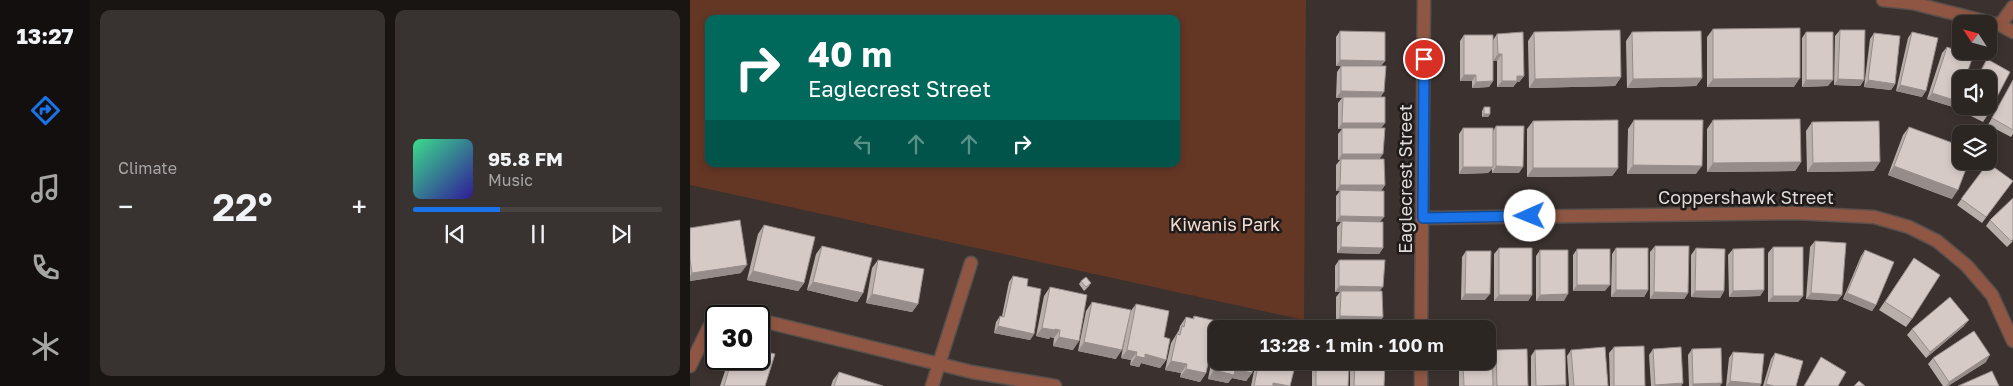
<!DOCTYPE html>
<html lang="en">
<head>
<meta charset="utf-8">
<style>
  :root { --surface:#2c2623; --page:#383230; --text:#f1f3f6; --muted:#a6a5a6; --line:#484341; --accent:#1a73e8 }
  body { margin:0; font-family:"Golos Text",sans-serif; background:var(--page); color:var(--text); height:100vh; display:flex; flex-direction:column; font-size:19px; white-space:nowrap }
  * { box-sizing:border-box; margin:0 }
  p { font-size:16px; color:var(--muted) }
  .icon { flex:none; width:28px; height:28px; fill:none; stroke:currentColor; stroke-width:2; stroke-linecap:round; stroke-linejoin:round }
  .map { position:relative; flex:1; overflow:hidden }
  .panel { display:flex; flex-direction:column; gap:10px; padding:10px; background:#181513; width:600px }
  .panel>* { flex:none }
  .top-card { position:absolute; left:15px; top:15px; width:475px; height:152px; border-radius:10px; box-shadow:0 2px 8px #0003,0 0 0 1px var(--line); background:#00695c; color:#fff; overflow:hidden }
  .needle { width:32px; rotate:306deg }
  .controls { position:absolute; left:1262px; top:15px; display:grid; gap:10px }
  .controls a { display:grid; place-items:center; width:45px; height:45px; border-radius:10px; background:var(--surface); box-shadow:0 2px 8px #0003,0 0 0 1px var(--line); font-size:25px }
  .speed { position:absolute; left:15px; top:305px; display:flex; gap:10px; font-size:25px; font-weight:700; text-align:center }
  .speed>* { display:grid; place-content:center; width:65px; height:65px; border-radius:50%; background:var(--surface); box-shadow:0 2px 8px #0003,0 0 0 1px var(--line); line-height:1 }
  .speed .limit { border:2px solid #111; border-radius:8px; background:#fff; color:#111 }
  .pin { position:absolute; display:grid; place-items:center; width:42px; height:42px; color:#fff; margin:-21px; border:2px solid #fff; border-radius:50%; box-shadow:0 1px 5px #0007 }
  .me { position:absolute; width:55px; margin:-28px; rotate:269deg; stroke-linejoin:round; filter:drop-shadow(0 0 4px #0008) }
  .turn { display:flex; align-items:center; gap:18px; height:105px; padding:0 20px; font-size:22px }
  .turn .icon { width:65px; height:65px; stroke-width:2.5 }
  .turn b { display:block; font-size:35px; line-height:42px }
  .lanes { display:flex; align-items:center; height:48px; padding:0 20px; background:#0003; justify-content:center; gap:25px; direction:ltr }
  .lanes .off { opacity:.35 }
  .big { font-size:38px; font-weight:600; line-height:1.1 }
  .panel .tile { flex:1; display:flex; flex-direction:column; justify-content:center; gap:8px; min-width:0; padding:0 18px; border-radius:10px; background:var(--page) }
  .song { display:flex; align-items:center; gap:15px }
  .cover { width:60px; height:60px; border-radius:8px; background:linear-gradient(135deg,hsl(150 70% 55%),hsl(250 70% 35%)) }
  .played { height:5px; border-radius:2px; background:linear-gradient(90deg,var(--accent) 35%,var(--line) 35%) }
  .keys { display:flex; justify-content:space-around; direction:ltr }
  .heat { display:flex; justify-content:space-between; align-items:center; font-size:28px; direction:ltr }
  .panel .tiles { flex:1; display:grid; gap:10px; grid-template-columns:repeat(2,1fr) }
  .trip { position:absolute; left:518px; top:320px; width:288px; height:50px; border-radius:10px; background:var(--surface); box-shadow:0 2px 8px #0003,0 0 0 1px var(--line); font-weight:600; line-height:50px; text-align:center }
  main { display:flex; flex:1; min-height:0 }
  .dock { display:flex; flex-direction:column; width:90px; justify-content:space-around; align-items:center; background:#120f0e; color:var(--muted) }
  .dock .icon { width:35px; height:35px }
  .dock .on { color:var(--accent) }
  .dock b { font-size:22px; color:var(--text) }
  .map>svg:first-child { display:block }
  .green { fill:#643624; fill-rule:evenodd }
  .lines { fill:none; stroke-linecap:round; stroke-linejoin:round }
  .minor-casing { stroke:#59504d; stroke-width:15 }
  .minor { stroke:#8f5743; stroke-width:12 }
  .wall { fill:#b8aeaa }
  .shaded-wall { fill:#968d8b }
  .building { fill:#d6cac6; stroke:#968d8b }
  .route-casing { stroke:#114b97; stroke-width:12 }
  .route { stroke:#1a73e8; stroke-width:9 }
  .labels { text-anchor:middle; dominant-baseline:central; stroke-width:5; stroke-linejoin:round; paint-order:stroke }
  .street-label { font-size:18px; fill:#dfd9d7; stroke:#1f1b1a }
  .park-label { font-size:18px; fill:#f4dbd2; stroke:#1f1b1a }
</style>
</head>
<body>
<main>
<nav class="dock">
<b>13:27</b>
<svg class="icon on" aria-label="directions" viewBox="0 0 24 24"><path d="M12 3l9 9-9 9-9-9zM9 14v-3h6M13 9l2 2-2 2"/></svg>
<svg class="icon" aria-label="music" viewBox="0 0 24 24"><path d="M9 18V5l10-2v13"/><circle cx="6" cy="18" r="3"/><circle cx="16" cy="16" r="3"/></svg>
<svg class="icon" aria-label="phone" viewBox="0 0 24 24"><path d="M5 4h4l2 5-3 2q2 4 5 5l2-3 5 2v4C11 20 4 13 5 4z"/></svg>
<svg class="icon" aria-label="climate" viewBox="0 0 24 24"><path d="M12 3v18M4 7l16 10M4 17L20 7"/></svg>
</nav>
<section class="panel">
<div class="tiles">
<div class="tile"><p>Climate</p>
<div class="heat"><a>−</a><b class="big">22°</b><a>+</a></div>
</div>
<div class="tile">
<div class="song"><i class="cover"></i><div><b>95.8 FM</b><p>Music</p></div></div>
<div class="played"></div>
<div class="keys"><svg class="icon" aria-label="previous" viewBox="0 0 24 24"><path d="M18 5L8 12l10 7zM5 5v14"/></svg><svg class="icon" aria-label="pause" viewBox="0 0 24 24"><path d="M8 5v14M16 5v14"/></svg><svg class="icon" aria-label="next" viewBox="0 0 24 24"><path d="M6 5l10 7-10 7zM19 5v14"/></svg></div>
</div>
</div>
</section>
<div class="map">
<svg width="1323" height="386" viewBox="0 0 1323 386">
  <rect width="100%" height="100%" fill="#3b322f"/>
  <path class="green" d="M0,0H616L614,320L0,185ZM19,19H486V164H19Z"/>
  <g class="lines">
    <g class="minor-casing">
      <path id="minor" d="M1193,0L1222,3L1310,25L1323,32
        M1310,25L1323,7
        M733,218L1105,213L1184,217L1219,227L1247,241L1277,266L1302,295L1323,341
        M69,320L282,372L365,386
        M731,329L734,0
        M0,366L19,327L26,325
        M242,386L281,263
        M731,386V361"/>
    </g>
    <use href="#minor" class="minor"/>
  </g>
  <path class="wall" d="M1023,29L1104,87H1017V37Z
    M1150,30L1174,80L1170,86L1144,85L1145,36Z
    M650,31L695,61L691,66V97L695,123L691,128L689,159L695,185L691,191L690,222L693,248L689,254L647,253V227L651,222H646V196L650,191H646V165L650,160H648V134L652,129H648V103L652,98H646L647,72L651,66H646V37Z
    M844,32L931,77L925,86L839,88L838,41Z
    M942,32L1012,78L1006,86L937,88L936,41Z
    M1116,32L1138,86L1112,87V38Z
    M1222,32L1232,97L1206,91L1218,38Z
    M1184,33L1205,84L1201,90L1174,87L1180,39Z
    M807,34L834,76L829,82H827L823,87H807V61H803V40Z
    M774,35L803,81L799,87L782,88V81H770V41Z
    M1257,47L1263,107L1237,99L1252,53Z
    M1297,59L1320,72L1297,116L1293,122L1269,110L1271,106H1299V79H1286L1293,66Z
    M1323,80V134L1321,137L1298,125Z
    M794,107L800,114L798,117H792V111Z
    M944,120L1006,174H937L938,129Z
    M1023,120L1111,162L1105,171L1017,172V129Z
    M843,121L928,168L922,176L837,177V129Z
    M1122,122L1184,171L1117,172L1116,131Z
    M806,126L829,173H802V169L798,173L769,174V134L773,128L803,131Z
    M1219,127L1262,199L1198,175L1213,135Z
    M1298,163L1323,181L1292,223L1267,205Z
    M1300,220L1323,241L1317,247L1296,226Z
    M74,225L114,283L108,291L57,280L68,234Z
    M0,228L51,273L0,281Z
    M1125,241L1152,295L1147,301L1116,299L1120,247Z
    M132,246L173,293L167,302L117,290L126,254Z
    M965,246L998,293L994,299H960V252Z
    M1083,247L1113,296L1108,302H1078V253Z
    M809,248L842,295L838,301H804V254Z
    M926,248L958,290L954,297H921L922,254Z
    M1006,248L1034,291L1030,298L1001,297V255Z
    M887,249L915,291H883V255Z
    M1043,249L1074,290L1070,296L1039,297L1038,255Z
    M850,250L874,301H846V256Z
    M1175,250L1186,305L1182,311L1153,299L1171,256Z
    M776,251L795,300H771L772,257Z
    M1224,258L1222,319L1216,327L1189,310Z
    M188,260L228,304L222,312L176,303L182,268Z
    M649,260L689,291L693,317L689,323H646V297L650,292H645V266Z
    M323,276L337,286L344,334L340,340L304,333L306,322L310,316H312L319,282Z
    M391,281L401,283L399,286L394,291L389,284Z
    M360,287L383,350L363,346L364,338L360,337L359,339L346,336L354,296Z
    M402,302L426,359L388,351L396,311Z
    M446,304L474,337L476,360L470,368L451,363L449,367L440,365L441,360L431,358L440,312Z
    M504,316L516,373L510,382L490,377L491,373L475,370L481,343L489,330L490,326L496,317L502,319Z
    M560,321L571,329H554Z
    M1274,326L1236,358L1217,335L1222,329Z
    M526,338V361L562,373L556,381L542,378L538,383L518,379Z
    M924,347L955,386H920L919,353Z
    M963,349L993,383L991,386H961L959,355Z
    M1002,349L1030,386H999L998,355Z
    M806,350L838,386H769V361H796L802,356Z
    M845,350L876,385L875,386H841V356Z
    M881,350L918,386H879L877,356Z
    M1043,352L1070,386H1036L1039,358Z
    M1085,353L1106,386H1073L1081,359Z
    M1243,358L1296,362L1258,386H1253L1238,364Z
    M39,359H69L75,386H30Z
    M566,361H603L600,386H561Z
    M622,361H656L655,368L658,386H622Z
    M660,361H695L694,386H660Z
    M149,372L193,386H141L143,380Z"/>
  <path class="shaded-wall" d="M808,54H812L807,61H803Z
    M650,60L695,61L690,67L646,66Z
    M774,75H786L782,81H770Z
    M827,76H834L829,82H827L823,87H807L812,81Z
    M931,77L925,86L839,88L845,79Z
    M1012,78L1006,86L937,88L943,79Z
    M1110,78L1104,87H1017L1023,79Z
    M1148,79L1174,80L1170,86L1144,85Z
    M1116,80H1143L1138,86L1112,87Z
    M1178,80L1205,84L1201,90L1174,87Z
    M803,81L799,87L782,88L786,82Z
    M1210,85L1236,91L1232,97L1206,91Z
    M651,91L694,92L690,98H646Z
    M1242,93L1267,101L1263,107L1237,99Z
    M794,114H800L798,117H792Z
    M652,123H695L690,129H648Z
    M652,154H693L689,160H648Z
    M1111,162L1105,171L1017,172L1023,163Z
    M1190,162L1184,171L1117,172L1123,163Z
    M943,165L1012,166L1006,174H937Z
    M806,166L833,167L829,173H802Z
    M1204,166L1268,190L1262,199L1198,175Z
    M773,167H803L798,173L769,174Z
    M843,168H928L922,176L837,177Z
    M650,185H695L691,191H646Z
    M650,216L694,217L689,223L652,221L651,222H646Z
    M651,247L693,248L689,254L647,253Z
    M57,265L51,273L0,281V276L2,273Z
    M63,271L114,283L108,291L57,280Z
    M123,282L173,293L167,302L117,290Z
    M887,285H920L915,291H883Z
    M649,286L693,287L688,293L651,291L650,292H645Z
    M926,290H958L954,297H921Z
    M1074,290L1070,296L1039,297L1043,291Z
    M1005,291H1034L1030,298L1001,297Z
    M964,292L998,293L994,299H960Z
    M1121,293L1152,295L1147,301L1116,299Z
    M1157,293L1186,305L1182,311L1153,299Z
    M182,294L228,304L222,312L176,303Z
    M775,294H800L795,300H771Z
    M878,294L874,301H846L850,295Z
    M809,295H842L838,301H804Z
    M1083,296H1113L1108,302H1078Z
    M650,316L693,317L689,323H646Z
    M1279,320L1274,326L1236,358L1240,352Z
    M308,326L344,334L340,340L304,333Z
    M352,328L365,329L370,330L364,338L360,337L359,339L346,336Z
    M369,337L389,341L383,350L363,346Z
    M394,342L432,350L426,359L388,351Z
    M437,350L447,352L441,360L431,358Z
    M455,354L476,360L470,368L451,363L449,367L440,365L446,356Z
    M1300,355L1296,362L1258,386H1256L1259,382Z
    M481,361L497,364L491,373L475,370Z
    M496,369L516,373L510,382L490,377Z
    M545,369L562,373L556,381L542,378L538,383L518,379L524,370Z
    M1040,381L1071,384L1070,386H1036Z
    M583,383L597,386H581Z
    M993,383L991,386H964L965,385Z
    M1032,383L1030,386H1002L1003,384Z
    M1076,384L1084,386H1074Z
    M876,385L875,386H845H846Z"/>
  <path class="building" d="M1110,28V78L1023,79V29Z
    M930,30L931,77L845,79L844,32Z
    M1150,30H1175L1174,80L1148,79Z
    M650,31L695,32V61L650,60Z
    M1011,31L1012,78L943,79L942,32Z
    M833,32L834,76H827V81H812V54H808L807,34Z
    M1116,32H1143V80H1116Z
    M1222,32L1248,38L1236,91L1210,85Z
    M1184,33L1210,36L1205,84L1178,80Z
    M774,35H803V81L786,82V75H774Z
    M1257,47L1283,56L1275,79H1271V90L1267,101L1242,93Z
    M1297,59L1320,72L1297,116L1278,106H1299V79H1287Z
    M651,66H696L694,92L651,91Z
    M1323,80V130L1302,118Z
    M653,97H695V123H652Z
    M794,107H800V114H794Z
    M1110,119L1111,162L1023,163V120Z
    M928,120V168H843V121Z
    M944,120H1013L1012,166L943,165Z
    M1189,121L1190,162L1123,163L1122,122Z
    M806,126H834L833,167L806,166Z
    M1219,127L1271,146V161H1279L1268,190L1204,166Z
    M652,128H695L693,154H652Z
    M773,128H803V167H773Z
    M651,159H694L695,185H650Z
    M1298,163L1323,181L1296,217L1271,199Z
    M650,190L694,191V217L650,216Z
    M1323,198V239L1321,241L1300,220Z
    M50,220L57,265L2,273L0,259V228Z
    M652,221L693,222V248L651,247Z
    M74,225L125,237L114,283L63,271Z
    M1125,241L1156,243L1152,295L1121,293Z
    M132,246L182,258L173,293L123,282Z
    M965,246H999L998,293L964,292Z
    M1083,247H1113V296H1083Z
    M809,248H842V295H809Z
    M926,248H958V290H926Z
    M1006,248L1035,249L1034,291H1005Z
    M1074,248V290L1043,291V249Z
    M887,249H920V285H887Z
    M850,250H878V294L850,295Z
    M1175,250L1204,262L1186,305L1157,293Z
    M776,251H801L800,294H775Z
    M1224,258L1250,275L1222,319L1195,302Z
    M188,260L234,269L228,304L182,294Z
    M649,260H695L693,287L649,286Z
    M323,276L338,279L337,286L351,289L344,334L308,326L310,316L314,317Z
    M396,277L401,283L396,287L391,281Z
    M360,287L397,295L389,341L369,337L370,330L365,329V330L352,328Z
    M651,291H692L693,317L650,316Z
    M1260,297L1279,320L1240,352L1222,329Z
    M402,302L441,310L432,350L394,342Z
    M446,304L479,311L474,337L480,339L476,360L455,354V358L446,356L447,352L437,350Z
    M504,316L527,321L516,373L496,369L497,364L481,361L487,334L490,335L492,326L494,327L496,317L504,319Z
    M560,321L572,324L571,329H558Z
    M679,324L686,325V329H679Z
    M1284,331L1300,355L1259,382L1243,358Z
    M954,346L955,386H924V347Z
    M802,347L803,386H774L773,361H796V348Z
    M915,347L918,386H884L881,350Z
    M991,347L993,383L965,385L963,349Z
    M1031,348L1032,383L1003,384L1002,349Z
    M837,349L838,386H807L806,350Z
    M875,349L876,385L846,386L845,350Z
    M69,350L85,354L75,386H34L42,359H69Z
    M1043,352L1074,354L1071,384L1040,381Z
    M1085,353L1113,361L1106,386H1084L1076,384Z
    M1131,357L1156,372L1148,386H1114Z
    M526,359V361H564L562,373L545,369L544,375L524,370Z
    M569,361H603L602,366H605L600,386L583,383V386H564Z
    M626,361H656L655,368H659L658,386H626Z
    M665,361H695L694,386H664Z
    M1302,371L1309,386H1268Z
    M149,372L193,386H144Z
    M1169,381L1175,386H1164Z"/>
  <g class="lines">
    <g class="route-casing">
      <path id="route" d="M734,59L733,218L840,216"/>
    </g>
    <use href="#route" class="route"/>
  </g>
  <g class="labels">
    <g class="street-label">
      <text transform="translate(715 179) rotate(-90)">Eaglecrest Street</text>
      <text x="1056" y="197">Coppershawk Street</text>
    </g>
    <g class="park-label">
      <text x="535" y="224">Kiwanis Park</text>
    </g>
  </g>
</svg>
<div class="controls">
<a><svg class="needle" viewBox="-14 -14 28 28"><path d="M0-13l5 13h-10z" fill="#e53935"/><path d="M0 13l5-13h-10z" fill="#a6a5a6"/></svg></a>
<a><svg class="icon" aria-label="sound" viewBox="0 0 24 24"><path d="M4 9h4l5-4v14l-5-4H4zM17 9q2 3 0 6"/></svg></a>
<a><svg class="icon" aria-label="layers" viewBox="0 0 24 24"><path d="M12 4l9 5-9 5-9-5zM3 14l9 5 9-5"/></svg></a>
</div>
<div class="speed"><div class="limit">30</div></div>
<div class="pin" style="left:734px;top:59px;background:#d93025"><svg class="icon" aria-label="arrive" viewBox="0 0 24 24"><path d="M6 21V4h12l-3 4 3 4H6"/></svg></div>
<svg class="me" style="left:840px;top:216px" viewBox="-20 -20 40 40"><circle r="19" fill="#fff"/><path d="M0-13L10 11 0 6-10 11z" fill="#1a73e8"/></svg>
<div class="trip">13:28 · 1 min · 100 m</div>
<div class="top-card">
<div class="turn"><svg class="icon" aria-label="right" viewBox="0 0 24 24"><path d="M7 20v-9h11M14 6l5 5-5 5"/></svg><div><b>40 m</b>Eaglecrest Street</div></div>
<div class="lanes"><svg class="icon off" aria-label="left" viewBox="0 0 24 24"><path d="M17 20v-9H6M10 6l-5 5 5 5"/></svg><svg class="icon off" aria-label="ahead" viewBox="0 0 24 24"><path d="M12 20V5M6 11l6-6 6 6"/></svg><svg class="icon off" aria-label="ahead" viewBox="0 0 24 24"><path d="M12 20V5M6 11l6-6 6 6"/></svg><svg class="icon" aria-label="right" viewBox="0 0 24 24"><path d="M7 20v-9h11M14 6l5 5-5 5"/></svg></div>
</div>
</div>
</main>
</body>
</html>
